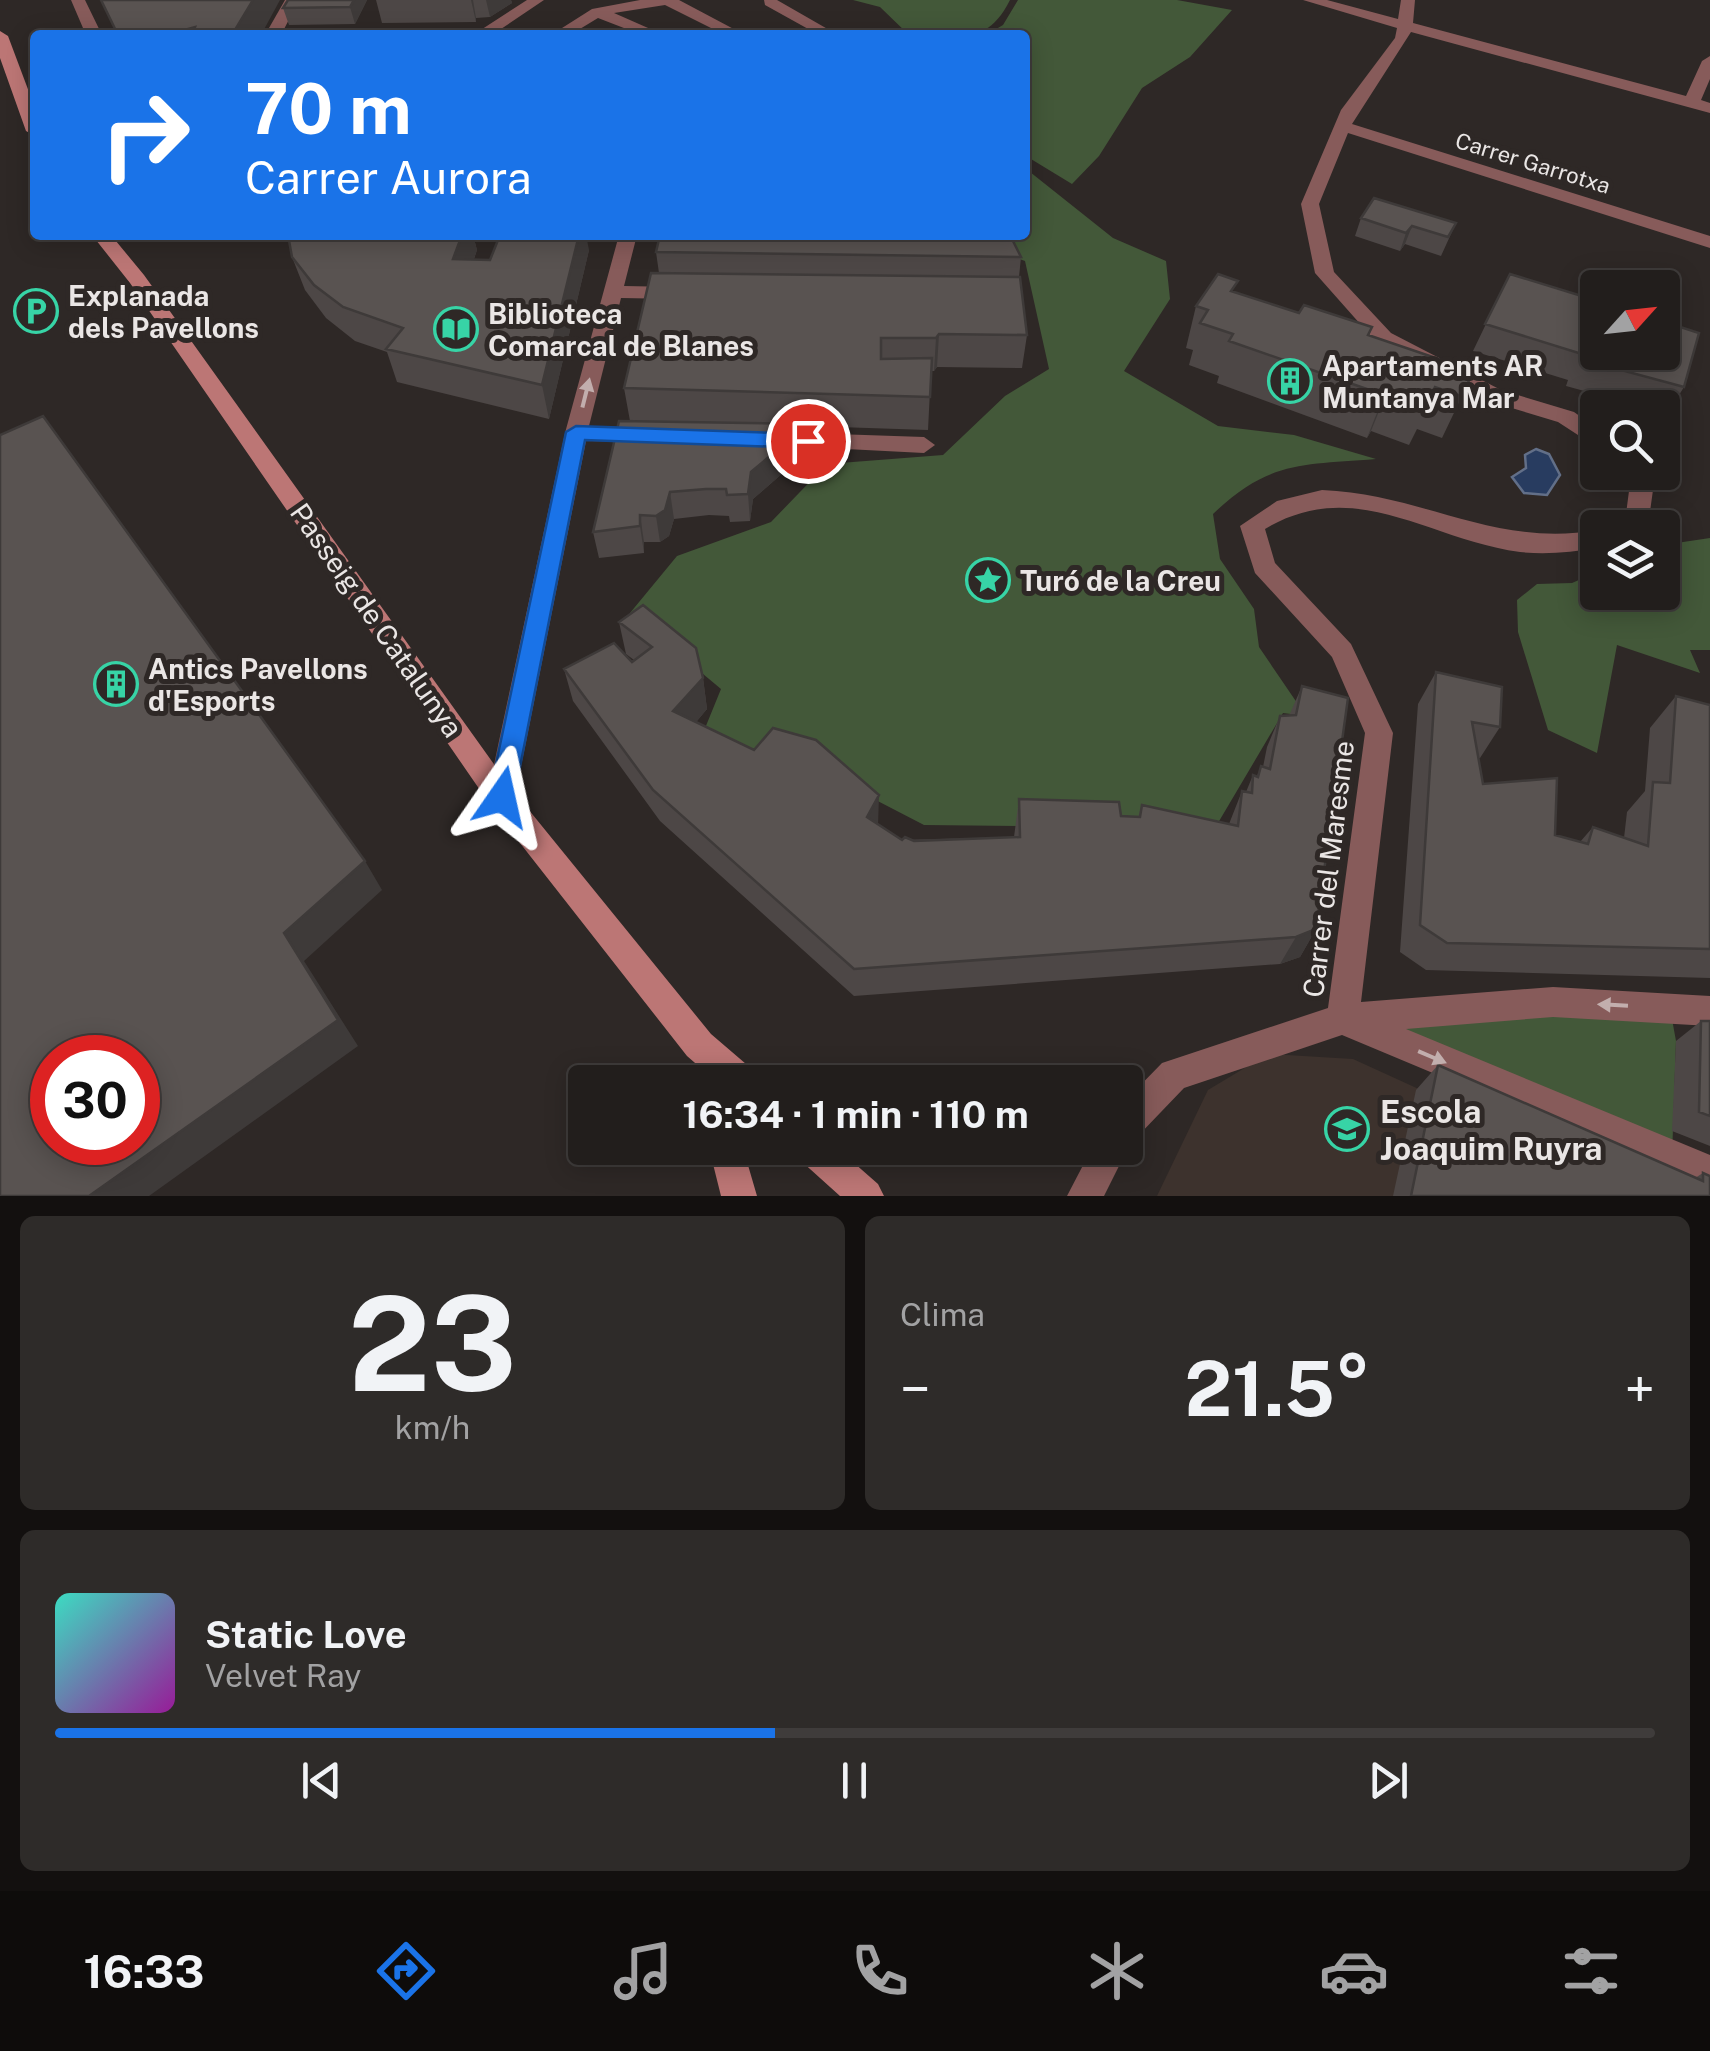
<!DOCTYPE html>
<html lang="es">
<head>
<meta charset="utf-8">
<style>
  :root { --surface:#221e1c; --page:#2e2b29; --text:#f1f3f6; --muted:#a2a2a3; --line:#3f3c3b; --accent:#1a73e8 }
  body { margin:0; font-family:"Public Sans",sans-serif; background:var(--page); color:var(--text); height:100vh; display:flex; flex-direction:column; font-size:38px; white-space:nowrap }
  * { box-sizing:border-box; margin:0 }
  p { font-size:32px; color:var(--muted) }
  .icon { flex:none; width:55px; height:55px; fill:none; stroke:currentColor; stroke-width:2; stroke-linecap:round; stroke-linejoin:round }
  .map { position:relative; height:1196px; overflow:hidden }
  .drawer { display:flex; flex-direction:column; gap:20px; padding:20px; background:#13100f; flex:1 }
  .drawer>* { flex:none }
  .top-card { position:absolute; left:30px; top:30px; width:1000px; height:210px; border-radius:10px; box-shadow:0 5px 25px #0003,0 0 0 2px var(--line); background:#1a73e8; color:#fff; overflow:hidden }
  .needle { width:65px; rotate:63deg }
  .fabs { position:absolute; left:1580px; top:270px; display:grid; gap:20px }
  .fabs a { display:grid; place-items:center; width:100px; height:100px; border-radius:10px; background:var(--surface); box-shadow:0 5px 25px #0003,0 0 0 2px var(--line); font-size:50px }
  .speed { position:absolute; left:30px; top:1035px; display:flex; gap:20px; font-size:50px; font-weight:700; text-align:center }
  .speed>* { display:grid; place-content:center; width:130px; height:130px; border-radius:50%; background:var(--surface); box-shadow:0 5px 25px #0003,0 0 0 2px var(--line); line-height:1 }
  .speed .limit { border:15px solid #d22; background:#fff; color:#111 }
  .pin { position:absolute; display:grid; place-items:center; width:85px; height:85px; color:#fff; margin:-42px; border:5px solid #fff; border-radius:50%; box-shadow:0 2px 10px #0007 }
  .me { position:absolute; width:110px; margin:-55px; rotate:11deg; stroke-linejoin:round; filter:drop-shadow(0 0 8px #0008) }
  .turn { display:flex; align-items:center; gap:35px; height:210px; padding:0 50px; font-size:45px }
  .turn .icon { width:130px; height:130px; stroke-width:2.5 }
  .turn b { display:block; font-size:70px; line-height:85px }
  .big { font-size:75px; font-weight:700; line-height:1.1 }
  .drawer .widget { flex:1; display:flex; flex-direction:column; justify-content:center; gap:15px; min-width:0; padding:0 35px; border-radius:15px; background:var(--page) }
  .drawer .dial { align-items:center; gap:0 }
  .dial b { font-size:130px; line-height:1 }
  .song { display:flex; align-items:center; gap:30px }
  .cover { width:120px; height:120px; border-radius:15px; background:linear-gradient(135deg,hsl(170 70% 55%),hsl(300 70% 35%)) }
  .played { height:10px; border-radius:5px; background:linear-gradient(90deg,var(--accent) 45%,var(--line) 45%) }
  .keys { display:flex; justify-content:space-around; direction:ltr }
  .heat { display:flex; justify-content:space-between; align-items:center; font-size:55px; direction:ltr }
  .drawer .tiles { flex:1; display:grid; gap:20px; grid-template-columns:1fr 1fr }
  .widget:last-child { grid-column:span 2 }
  .trip { position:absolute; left:568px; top:1065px; width:575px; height:100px; border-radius:10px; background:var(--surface); box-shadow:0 5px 25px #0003,0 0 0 2px var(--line); font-weight:700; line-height:100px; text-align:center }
  .tabs { display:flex; height:160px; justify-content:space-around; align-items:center; background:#0e0c0b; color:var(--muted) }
  .tabs .icon { width:70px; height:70px }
  .tabs .current { color:var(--accent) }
  .tabs b { font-size:45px; color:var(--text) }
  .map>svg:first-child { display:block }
  .built { fill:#3d322d }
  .green { fill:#435839 }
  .water { fill:#283c60; stroke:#626f88; stroke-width:2.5 }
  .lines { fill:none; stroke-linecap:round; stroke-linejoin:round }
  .street { fill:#875b5a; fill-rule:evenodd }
  .secondary { fill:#bc7675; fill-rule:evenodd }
  .wall { fill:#4d4746 }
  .shaded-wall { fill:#3e3a39 }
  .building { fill:#595351; stroke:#3e3a39; stroke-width:2.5; fill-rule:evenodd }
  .oneway { fill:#c2aead }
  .route { fill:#1a73e8; stroke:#114b97; stroke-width:2.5 }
  .labels { text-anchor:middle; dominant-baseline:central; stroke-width:10; stroke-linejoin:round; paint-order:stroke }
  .far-street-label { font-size:22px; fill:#eae6e5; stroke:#2e2826 }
  .poi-label { font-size:28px; font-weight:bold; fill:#eae6e5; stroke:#2e2826; text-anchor:start }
  .street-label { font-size:28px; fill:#eae6e5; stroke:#2e2826 }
  .near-poi-label { font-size:32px; font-weight:bold; fill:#eae6e5; stroke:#2e2826; text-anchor:start }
</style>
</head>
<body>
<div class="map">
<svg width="1710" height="1196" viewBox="0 0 1710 1196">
  <rect width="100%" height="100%" fill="#2e2826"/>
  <path class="built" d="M1268,1054L1353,1059L1653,1196H1157L1208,1090Z"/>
  <path class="green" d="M853,0H1010C986,48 957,35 909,35L880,7Z
    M1018,0H1177L1232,10L1190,57L1142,88L1099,156L1072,184L1026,156L1025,35H986L1003,25Z
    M1025,168L1113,238L1166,261L1170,299L1124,371L1218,426L1294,435L1376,459C1303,465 1269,460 1213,514L1220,559L1254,609L1259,647L1306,716L1283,713L1215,828L924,825L783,752L699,743L721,689L630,613L677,556L771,522L827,464L943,455L1005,396L1049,369L1025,261L952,235H1025Z
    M1710,538V650H1690L1700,673L1617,645L1597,753L1548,730L1518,632L1517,600L1537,584L1572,583L1597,572L1598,592H1662L1663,545Z
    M1670,1008L1676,1041L1672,1157L1395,1041L1405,1014Z"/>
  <path class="water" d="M1536,449L1549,454L1560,475L1547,495L1524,493L1512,477L1526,468L1525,455Z"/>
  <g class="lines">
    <path class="street" d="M71,0H85L102,35H86Z
      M285,0H299L281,35H265Z
      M527,0H544L492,35H473Z
      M640,0H679L745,35H725L665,5L614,13L664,35H642L598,18L570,35H551L592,9Z
      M764,0H777L838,35H819L765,5Z
      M1303,0H1327L1398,19L1401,0H1415L1413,23L1686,96L1702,61L1710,56V79L1701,100L1710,103V113L1411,32L1352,124L1710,236V248L1348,133L1319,204L1334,272L1391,333L1501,390L1574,412L1598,429V448L1558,422L1485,400L1377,343L1315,273L1301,204L1341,110L1395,38L1397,28Z
      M619,235H637L624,286L677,287L687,293L677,299L621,298L589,426L646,428L657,435L646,442L586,441L515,797L511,806L501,809L491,806L487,797L565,433Z
      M776,432L924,437L935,445L924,453L768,445L765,440Z
      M1617,472H1641L1653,490L1649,519L1641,528H1608L1626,514L1629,491Z
      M1322,490C1424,494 1493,548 1598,530V548C1571,552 1547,555 1520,552C1429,540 1355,475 1265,529L1275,563L1351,644L1393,733L1361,1002L1553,987L1710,996V1026L1553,1017L1406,1029L1710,1155V1189L1342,1035L1184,1088L1137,1137L1126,1142L1128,1148L1104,1196H1067L1092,1148H1125V1101L1162,1063L1328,1008L1365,733L1332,657L1255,573L1240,526L1277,501Z"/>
    <path class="secondary" d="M0,31L8,36L35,108V136L26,131L0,58Z
      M92,235H111L144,275L511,788L711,1034L753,1070L757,1082H717L687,1056L491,806L130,283Z
      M709,1148H743L757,1196H721Z
      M795,1148H837L878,1184L884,1196H840L800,1160Z"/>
  </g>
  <path class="wall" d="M288,0H367L355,24L289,25L283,8Z
    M376,0H511L512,3L490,17L476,18V22L382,23Z
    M1361,218L1456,223L1441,256L1405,244L1400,251L1355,236Z
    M288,235H473L477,250L474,259L490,260L589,250L549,419L397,382L387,352L355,341L326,318L305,290L292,257Z
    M656,252L1021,257L1019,277L1027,335L1022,368L937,367L934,371H931L928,430L808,426V451L753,499L750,521L730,522L729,516L709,515L674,519L669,536L660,542H644V553L599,558L593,532L630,421L624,388L659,273Z
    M1510,274L1684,387L1668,413L1662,412V408H1646L1566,386L1568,380L1473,351Z
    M1235,292L1299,313L1372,327L1369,336L1474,371L1442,438L1417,429L1409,445L1371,431L1367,438L1217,383L1219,376L1189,365L1193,350L1186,348L1196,306Z
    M619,622L703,678L707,709L696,722L878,824L902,840L1014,837L1019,799L1121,816L1138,817L1142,805L1229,824L1242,791L1246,792L1253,775L1257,776L1261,766L1263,767L1267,747L1280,716H1289L1302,686L1316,929L1300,957L1280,964L854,996L660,821L573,701L564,669L632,662L634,660L626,654Z
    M1436,672L1500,727L1480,758H1478L1483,784L1555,835L1580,842L1593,827L1624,838L1627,812L1645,791L1650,728L1676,696L1710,705V978L1426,970L1400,952L1418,704Z
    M1701,1021H1710V1146L1672,1131L1676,1041Z
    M1438,1065L1695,1178L1703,1173L1710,1196H1393L1416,1090Z"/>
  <path class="shaded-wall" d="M253,0H280L261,35H232Z
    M354,0H367L355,24L350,7Z
    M471,0H473L476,18V22Z
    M486,0H511L512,3L490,17Z
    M195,27L199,35H166Z
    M1412,226L1405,244L1400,251L1406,233Z
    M462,235H473L477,250L462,292L453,259Z
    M579,235H586L589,250L549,419L542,385Z
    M939,334L937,367L934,371L936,338Z
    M1388,389L1371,431L1367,438L1384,395Z
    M808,424V451L753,499L750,521L748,494L751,472Z
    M670,492L674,519L669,536L660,542L656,516Z
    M640,515L644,542V553L640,526Z
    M703,678L707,709L679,743L673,711Z
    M879,795L878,826L867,817Z
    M365,861L382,890L304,961L358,1046L149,1196H89L284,933Z
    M1316,929L1300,957L1280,964L1296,937Z"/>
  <path class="building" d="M101,0H253L232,35H192L195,27L166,35H118Z
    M288,0H354L350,7L283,8Z
    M1374,198L1456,223L1448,237L1412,226L1406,233L1361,218Z
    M288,235H462L453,259L490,260L500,235H579L542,385L386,349L403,328L343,307L314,285L292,257Z
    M660,235H1010L1021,257L656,252Z
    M651,273L1020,277L1027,335L939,334L936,338H881V359L932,358L930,397L624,388Z
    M1218,274L1238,281L1231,291L1299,313L1304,305L1372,327L1368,335L1474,371L1461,396L1435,387L1428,402L1388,389L1384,395L1229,341L1233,334L1200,323L1208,310L1196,306Z
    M1510,274L1598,301V352H1662V321L1699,333L1684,387L1580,359L1582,354L1485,324Z
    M43,416L365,861L284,933L338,1020L89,1196H0V435ZM52,1058H138V1142H52Z
    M619,421L808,424L751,472L748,494L727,495L726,489H706L670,492L665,510L656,516L640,515V526L593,532Z
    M643,605L696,648L703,678L673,711L754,750L773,728L816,740L879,795L867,817L902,840L905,837L914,841L1020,837L1019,799L1119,802L1121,816L1140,817L1142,805L1238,826L1242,791L1252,793L1253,775L1258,777L1261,766L1270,769L1280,716L1296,715L1302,686L1348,698L1316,929L1296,937L854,969L653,790L564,669L614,643L632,662L652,647L619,622Z
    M1436,672L1502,687L1500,727L1472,722L1483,784L1557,778L1555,835L1588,844L1593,827L1648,846L1653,782L1670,783L1676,696L1710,705V949L1447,943L1420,925Z
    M1701,1021H1710V1116L1699,1112Z
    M1438,1065L1703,1181V1173L1710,1176V1196H1411Z"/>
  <defs><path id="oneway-solid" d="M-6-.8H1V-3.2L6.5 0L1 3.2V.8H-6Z" transform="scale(2.5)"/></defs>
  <g class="oneway">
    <use href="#oneway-solid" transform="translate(586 393) rotate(-76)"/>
    <use href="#oneway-solid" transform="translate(1613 1005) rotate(-177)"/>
    <use href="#oneway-solid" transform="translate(1432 1057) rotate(23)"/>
  </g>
  <path class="route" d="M576,426L808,434L818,441L808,448L585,440L514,797L502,808L489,797L566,432Z"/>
  <defs>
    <g id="parking-ring" transform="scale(2.25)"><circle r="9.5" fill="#2e2826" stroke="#37d4a6" stroke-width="1.5"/><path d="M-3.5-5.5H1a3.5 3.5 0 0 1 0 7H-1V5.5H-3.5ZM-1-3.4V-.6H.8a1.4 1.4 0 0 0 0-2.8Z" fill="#37d4a6"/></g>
    <g id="library-ring" transform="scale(2.25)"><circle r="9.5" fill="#2e2826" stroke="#37d4a6" stroke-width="1.5"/><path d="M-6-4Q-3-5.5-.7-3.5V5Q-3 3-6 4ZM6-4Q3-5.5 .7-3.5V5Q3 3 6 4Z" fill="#37d4a6"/></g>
    <g id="building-ring" transform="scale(2.25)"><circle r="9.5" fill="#2e2826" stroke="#37d4a6" stroke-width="1.5"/><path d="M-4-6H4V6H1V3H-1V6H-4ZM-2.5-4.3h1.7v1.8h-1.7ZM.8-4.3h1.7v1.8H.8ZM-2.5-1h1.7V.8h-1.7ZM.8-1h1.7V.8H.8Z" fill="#37d4a6"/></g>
    <g id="sight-ring" transform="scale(2.25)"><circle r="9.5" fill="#2e2826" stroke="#37d4a6" stroke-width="1.5"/><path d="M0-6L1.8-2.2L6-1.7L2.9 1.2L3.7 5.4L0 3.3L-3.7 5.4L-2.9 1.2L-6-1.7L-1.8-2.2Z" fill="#37d4a6"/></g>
    <g id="school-ring" transform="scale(2.25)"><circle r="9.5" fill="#2e2826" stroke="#37d4a6" stroke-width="1.5"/><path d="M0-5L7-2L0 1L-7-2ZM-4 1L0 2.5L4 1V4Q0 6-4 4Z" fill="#37d4a6"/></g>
  </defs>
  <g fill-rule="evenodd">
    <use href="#parking-ring" x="36" y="311"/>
    <use href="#library-ring" x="456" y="329"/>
    <use href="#building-ring" x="1290" y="381"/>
    <use href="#sight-ring" x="988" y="580"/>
    <use href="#building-ring" x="116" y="684"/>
    <use href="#school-ring" x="1347" y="1129"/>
  </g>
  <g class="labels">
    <g class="far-street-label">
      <text transform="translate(1533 163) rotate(17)">Carrer Garrotxa</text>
    </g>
    <g class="poi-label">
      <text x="68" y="295">Explanada<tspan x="68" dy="32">dels Pavellons</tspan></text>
      <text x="488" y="313">Biblioteca<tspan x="488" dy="32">Comarcal de Blanes</tspan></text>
      <text x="1322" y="365">Apartaments AR<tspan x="1322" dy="32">Muntanya Mar</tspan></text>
      <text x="1020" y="580">Turó de la Creu</text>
      <text x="148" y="668">Antics Pavellons<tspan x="148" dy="32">d'Esports</tspan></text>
    </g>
    <g class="street-label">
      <text transform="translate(377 620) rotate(55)">Passeig de Catalunya</text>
      <text transform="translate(1328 869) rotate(-83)">Carrer del Maresme</text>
    </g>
    <g class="near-poi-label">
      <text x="1380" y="1111">Escola<tspan x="1380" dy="37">Joaquim Ruyra</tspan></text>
    </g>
  </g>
</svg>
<div class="fabs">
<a><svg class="needle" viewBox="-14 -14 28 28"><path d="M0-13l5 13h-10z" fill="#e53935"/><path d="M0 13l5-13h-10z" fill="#a2a2a3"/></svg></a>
<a><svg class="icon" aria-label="search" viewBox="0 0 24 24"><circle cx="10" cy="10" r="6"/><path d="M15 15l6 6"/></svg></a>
<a><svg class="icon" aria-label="layers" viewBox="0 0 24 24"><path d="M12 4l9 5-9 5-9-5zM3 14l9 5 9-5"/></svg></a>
</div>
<div class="speed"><div class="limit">30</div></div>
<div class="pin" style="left:808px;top:441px;background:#d93025"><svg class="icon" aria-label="arrive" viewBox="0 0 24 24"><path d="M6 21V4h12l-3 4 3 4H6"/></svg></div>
<svg class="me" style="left:502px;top:797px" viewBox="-20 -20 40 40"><path d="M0-17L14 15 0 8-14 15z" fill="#1a73e8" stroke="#fff" stroke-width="4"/></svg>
<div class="trip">16:34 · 1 min · 110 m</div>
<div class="top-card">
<div class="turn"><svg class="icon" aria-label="right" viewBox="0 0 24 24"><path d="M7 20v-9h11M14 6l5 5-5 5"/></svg><div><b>70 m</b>Carrer Aurora</div></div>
</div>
</div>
<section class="drawer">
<div class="tiles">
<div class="widget dial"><b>23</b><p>km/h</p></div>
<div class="widget"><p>Clima</p>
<div class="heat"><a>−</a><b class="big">21.5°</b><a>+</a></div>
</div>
<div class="widget">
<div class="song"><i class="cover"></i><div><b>Static Love</b><p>Velvet Ray</p></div></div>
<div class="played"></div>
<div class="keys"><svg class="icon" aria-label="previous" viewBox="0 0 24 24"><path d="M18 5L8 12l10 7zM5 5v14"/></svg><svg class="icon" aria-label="pause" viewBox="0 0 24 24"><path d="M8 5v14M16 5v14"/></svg><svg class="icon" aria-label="next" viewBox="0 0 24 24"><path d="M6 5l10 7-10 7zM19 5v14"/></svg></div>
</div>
</div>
</section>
<nav class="tabs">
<b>16:33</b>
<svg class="icon current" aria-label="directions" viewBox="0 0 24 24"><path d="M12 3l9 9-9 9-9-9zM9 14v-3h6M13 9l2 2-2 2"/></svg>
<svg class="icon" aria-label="music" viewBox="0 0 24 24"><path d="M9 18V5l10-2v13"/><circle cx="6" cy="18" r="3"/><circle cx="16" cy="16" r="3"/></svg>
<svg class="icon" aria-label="phone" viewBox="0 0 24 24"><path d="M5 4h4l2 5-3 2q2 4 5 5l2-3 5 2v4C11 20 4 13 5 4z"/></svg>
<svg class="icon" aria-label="climate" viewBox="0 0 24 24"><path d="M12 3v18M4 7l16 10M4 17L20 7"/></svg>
<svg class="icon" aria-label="car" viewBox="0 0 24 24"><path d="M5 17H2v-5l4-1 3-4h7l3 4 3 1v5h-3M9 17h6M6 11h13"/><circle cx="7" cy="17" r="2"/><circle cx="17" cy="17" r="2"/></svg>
<svg class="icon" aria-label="filters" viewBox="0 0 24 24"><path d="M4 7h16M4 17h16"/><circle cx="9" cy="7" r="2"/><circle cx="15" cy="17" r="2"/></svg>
</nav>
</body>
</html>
